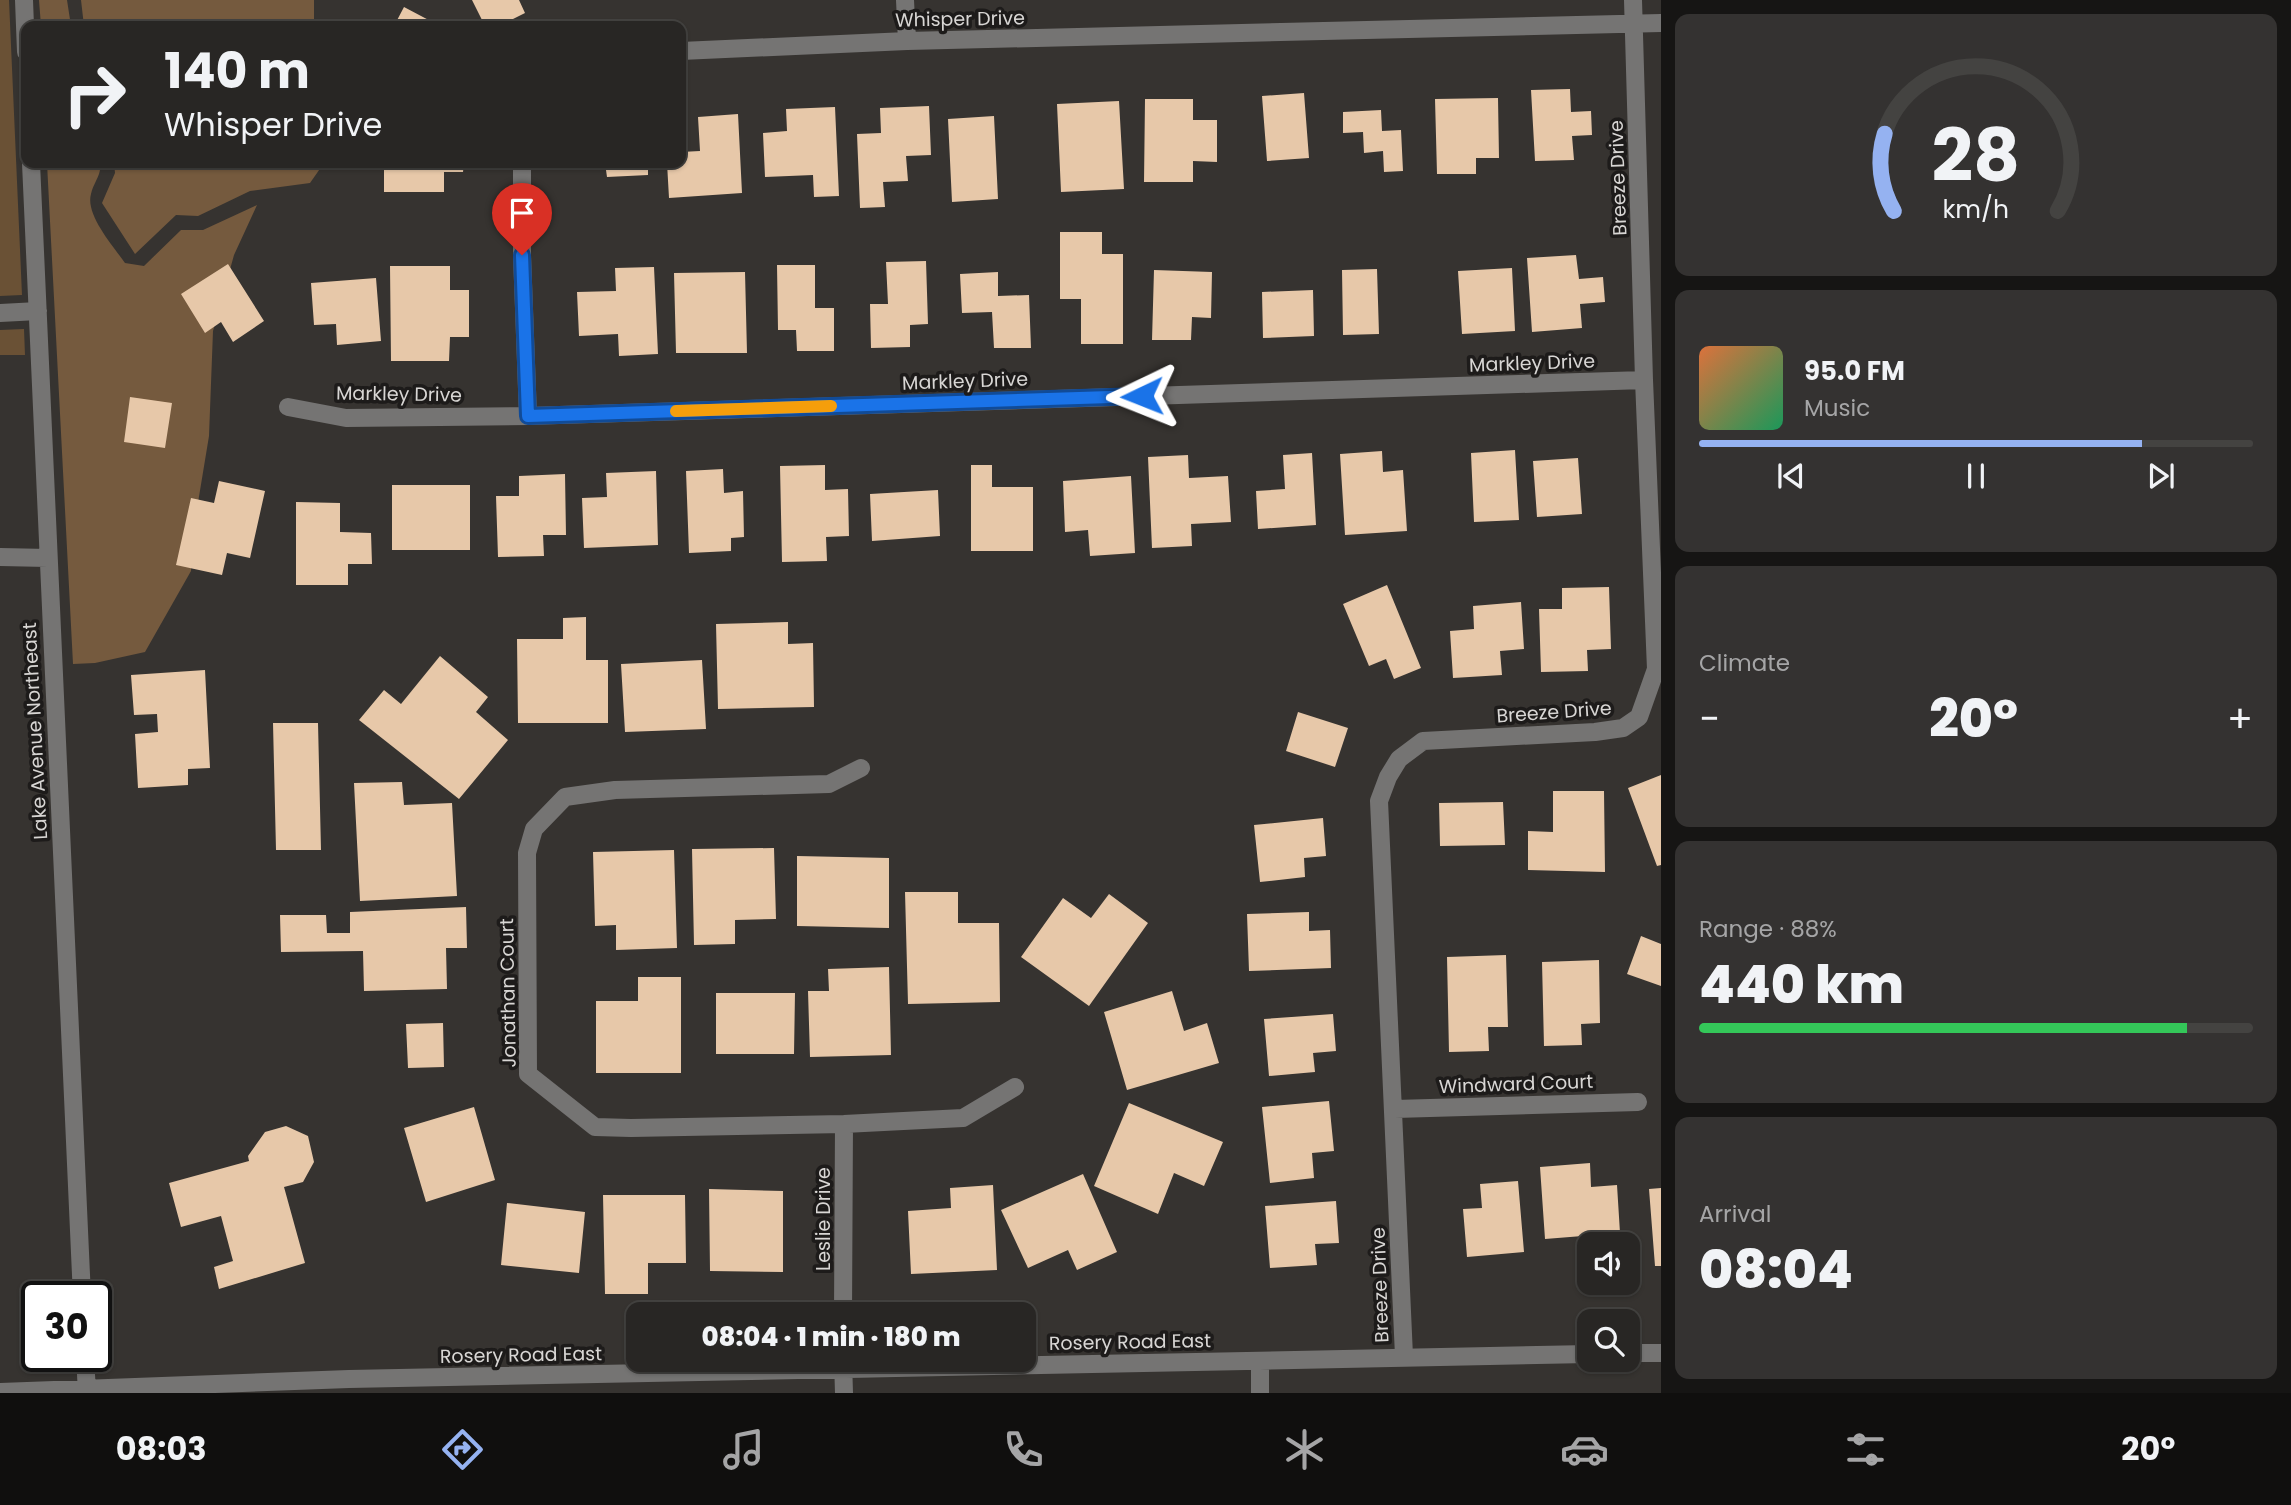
<!DOCTYPE html>
<html lang="en">
<head>
<meta charset="utf-8">
<style>
  :root { --surface:#282624; --page:#343231; --text:#f1f3f6; --muted:#a5a5a6; --line:#444341; --accent:#95b2f1 }
  body { margin:0; font-family:Poppins,sans-serif; background:var(--page); color:var(--text); height:100vh; display:flex; flex-direction:column; font-size:26px; white-space:nowrap }
  * { box-sizing:border-box; margin:0 }
  p { font-size:23px; color:var(--muted) }
  .icon { flex:none; width:38px; height:38px; fill:none; stroke:currentColor; stroke-width:2; stroke-linecap:round; stroke-linejoin:round }
  .map { position:relative; flex:1; overflow:hidden }
  .drawer { display:flex; flex-direction:column; gap:14px; padding:14px; background:#161514; width:630px }
  .drawer>* { flex:none }
  .banner { position:absolute; left:21px; top:21px; width:665px; height:147px; border-radius:14px; box-shadow:0 2px 5px #0004,0 0 0 2px var(--line); background:#282624; color:var(--text); overflow:hidden }
  .fabs { position:absolute; left:1577px; top:1232px; display:grid; gap:14px }
  .fabs a { display:grid; place-items:center; width:63px; height:63px; border-radius:14px; background:var(--surface); box-shadow:0 2px 5px #0004,0 0 0 2px var(--line); font-size:35px }
  .speed { position:absolute; left:21px; top:1281px; display:flex; gap:14px; font-size:35px; font-weight:700; text-align:center }
  .speed>* { display:grid; place-content:center; width:91px; height:91px; border-radius:50%; background:var(--surface); box-shadow:0 2px 5px #0004,0 0 0 2px var(--line); line-height:1 }
  .speed .limit { border:4px solid #111; border-radius:10px; background:#fff; color:#111 }
  .pin { position:absolute; display:grid; place-items:center; width:60px; height:60px; color:#fff; margin:-72px -30px; border-radius:50% 50% 50% 0; rotate:-45deg; box-shadow:0 0 7px #0007 }
  .pin .icon { rotate:45deg }
  .me { position:absolute; width:77px; margin:-38px; rotate:268deg; stroke-linejoin:round; filter:drop-shadow(0 0 5px #0008) }
  .turn { display:flex; align-items:center; gap:24px; height:147px; padding:0 28px; font-size:32px }
  .turn .icon { width:91px; height:91px; stroke-width:2.5 }
  .turn b { display:block; font-size:49px; line-height:60px }
  .big { font-size:52px; font-weight:800; line-height:1.1 }
  .drawer .widget { flex:1; display:flex; flex-direction:column; justify-content:center; gap:10px; min-width:0; padding:0 24px; border-radius:14px; background:var(--page) }
  .drawer .dial { align-items:center; gap:0 }
  .dial svg { height:182px; overflow:visible; fill:none; stroke:var(--line); stroke-width:7; stroke-linecap:round; text-anchor:middle }
  .dial text { fill:var(--text); stroke:none }
  .song { display:flex; align-items:center; gap:21px }
  .cover { width:84px; height:84px; border-radius:10px; background:linear-gradient(135deg,hsl(20 70% 55%),hsl(150 70% 35%)) }
  .played { height:7px; border-radius:4px; background:linear-gradient(90deg,var(--accent) 80%,var(--line) 80%) }
  .keys { display:flex; justify-content:space-around; direction:ltr }
  .heat { display:flex; justify-content:space-between; align-items:center; font-size:38px; direction:ltr }
  .charge { height:10px; border-radius:5px; background:linear-gradient(90deg,#34c759 88%,var(--line) 0) }
  .trip { position:absolute; left:626px; top:1302px; width:410px; height:70px; border-radius:14px; background:var(--surface); box-shadow:0 2px 5px #0004,0 0 0 2px var(--line); font-weight:800; line-height:70px; text-align:center }
  .dock { display:flex; height:112px; justify-content:space-around; align-items:center; background:#100f0e; color:var(--muted) }
  .dock .icon { width:49px; height:49px }
  .dock .active { color:var(--accent) }
  .dock b { font-size:32px; color:var(--text) }
  main { display:flex; flex:1; min-height:0 }
  .map>svg:first-child { display:block }
  .green { fill:#6a5135 }
  .forest { fill:#755a3e }
  .building { fill:#e7c8a9 }
  .lines { fill:none; stroke-linecap:round; stroke-linejoin:round }
  .minor { stroke:#757473; stroke-width:18 }
  .route-casing { stroke:#114b97; stroke-width:18 }
  .route { stroke:#1a73e8; stroke-width:12 }
  .slow { stroke:#f59e0b; stroke-width:12 }
  .labels { text-anchor:middle; dominant-baseline:central; stroke-width:7; stroke-linejoin:round; paint-order:stroke }
  .street-label { font-size:19px; fill:#d8d6d4; stroke:#1d1b1a }
</style>
</head>
<body>
<main>
<div class="map">
<svg width="1661" height="1393" viewBox="0 0 1661 1393">
  <rect width="100%" height="100%" fill="#363330"/>
  <path class="green" d="M0,0H9L22,295L0,296Z
    M24,329L25,355H0V330Z"/>
  <path class="forest" d="M39,0H67L71,26H41Z
    M81,0H314V26H84Z
    M47,163H100C102,175 93,183 91,194C85,215 114,247 125,263L144,266L181,230H203L257,205L234,255L213,331L209,436L193,533L191,571L145,652L95,663L73,664Z
    M114,163H324L310,183L250,191L198,216L176,215L135,254L102,203L115,173Z"/>
  <path class="building" d="M472,0H519L525,13L499,26H485Z
    M404,7L440,26H394Z
    M1570,89L1571,112L1591,111L1592,135L1572,136L1574,160L1535,161L1531,90Z
    M1304,93L1309,158L1267,161L1262,96Z
    M1498,98L1499,158H1476V174H1437L1435,99Z
    M1145,99H1193V120H1217V162L1193,161V182H1144Z
    M1119,101L1124,189L1061,192L1057,104Z
    M929,106L931,155L906,156L908,181L883,182L885,207L860,208L857,134L881,133L880,108Z
    M835,107L839,196L814,197L813,175L765,177L763,133L787,131L786,109Z
    M1381,110L1382,131L1401,130L1403,171L1384,172L1383,151L1364,153L1363,132L1343,133V112Z
    M738,114L742,193L669,198L667,163H681V152L700,151L698,117Z
    M994,116L998,199L952,202L948,119Z
    M384,163H464L463,172H444V192H384Z
    M605,163H648V175L607,177Z
    M1060,232H1102V254H1123V344H1081V299H1060Z
    M1576,255L1579,279L1603,277L1605,302L1580,304L1582,328L1532,332L1527,258Z
    M926,261L928,324L910,325V347L871,348L870,304H888L886,262Z
    M228,264L264,321L233,342L221,322L205,333L181,294Z
    M777,265H815V308H834V351H797L796,330H778Z
    M390,266H450V290H469V337H450L449,361H391Z
    M654,267L658,354L619,356L618,334L579,336L577,292L616,291L615,268Z
    M1512,268L1515,331L1462,334L1458,271Z
    M1377,269L1379,334L1343,335L1342,270Z
    M1154,270L1212,272L1211,318L1192,317L1191,340H1152Z
    M745,272L747,353H676L674,273Z
    M998,272V296L1029,295L1031,348H994L992,312L962,313L960,274Z
    M376,278L381,341L337,345L336,324L314,325L311,283Z
    M1313,290L1314,336L1263,338L1262,292Z
    M130,397L172,403L165,448L124,442Z
    M1515,450L1519,520L1474,522L1471,453Z
    M1382,451L1383,472L1403,470L1407,531L1345,535L1340,454Z
    M1312,453L1316,525L1258,529L1256,491L1285,489L1283,455Z
    M1188,455L1189,478L1228,476L1231,522L1191,524L1192,546L1152,548L1148,457Z
    M1578,458L1582,514L1537,517L1533,461Z
    M825,465V490L848,489L849,536L826,537L827,561L782,562L780,466Z
    M971,465H992V487H1033V551H971Z
    M723,469L724,493L743,491L744,537L731,538V551L689,553L686,471Z
    M656,471L658,545L584,548L582,498L607,497L606,473Z
    M565,474L566,535H543L544,556L498,557L496,496H519V476Z
    M1131,476L1135,553L1090,556L1088,530L1065,532L1063,481Z
    M219,481L265,491L250,558L227,553L222,575L176,565L191,498L214,503Z
    M392,485H470V550H392Z
    M938,490L940,536L872,541L870,494Z
    M296,502L340,503V532L371,533L372,564H348V585H296Z
    M1387,585L1421,668L1394,679L1386,659L1369,666L1343,604Z
    M1609,587L1611,649L1587,650L1588,671L1541,672L1539,609H1562V588Z
    M1521,602L1524,649L1500,651L1502,675L1453,678L1450,631L1474,629L1473,606Z
    M586,617V660H608V723H518L517,639H563V618Z
    M788,622V644L813,643L814,707L718,709L716,624Z
    M440,656L488,697L476,712L508,740L459,799L359,720L384,690L401,704Z
    M702,660L706,729L625,732L621,664Z
    M205,670L210,768L188,769V785L138,788L135,734L158,732L157,714L134,715L131,675Z
    M1298,712L1348,728L1335,767L1286,751Z
    M273,723H318L321,850H276Z
    M1661,775V865L1657,866L1628,788Z
    M402,782L404,805L452,803L457,896L360,901L354,783Z
    M1553,791H1604L1605,872L1528,870V831L1553,832Z
    M1503,802L1505,845L1440,846L1439,803Z
    M1323,818L1326,856L1304,858L1305,877L1260,882L1254,825Z
    M774,848L776,919L735,920V944L694,945L692,849Z
    M674,850L677,948L616,950V925L595,926L593,852Z
    M797,856L889,858V928L797,926Z
    M905,892H958V923H999L1000,1002L908,1004Z
    M1109,894L1148,923L1089,1006L1021,957L1063,898L1091,918Z
    M466,907L467,948H446L447,989L364,991L363,951L281,952L280,915H326L327,933H350V912Z
    M1309,912V931L1330,930L1331,968L1249,971L1247,914Z
    M1641,936L1661,944V986L1627,974Z
    M1506,955L1508,1027H1488L1489,1051L1449,1052L1447,957Z
    M1599,960L1600,1023L1581,1024L1582,1045L1544,1046L1542,962Z
    M889,967L891,1055L810,1057L808,991H829L828,969Z
    M638,977H681V1073H596V1001H638Z
    M1172,991L1184,1031L1207,1023L1219,1063L1127,1090L1104,1012Z
    M716,993H795L794,1054H716Z
    M1333,1014L1336,1051L1313,1053L1315,1072L1269,1076L1264,1019Z
    M443,1023L444,1067L408,1068L406,1024Z
    M1329,1101L1334,1151L1312,1153L1314,1178L1270,1183L1262,1107Z
    M1129,1103L1223,1142L1204,1186L1174,1173L1158,1214L1094,1186Z
    M474,1107L495,1180L426,1202L404,1128Z
    M286,1126L308,1136L314,1162L303,1182L284,1187L305,1263L219,1289L214,1267L233,1261L221,1216L181,1227L169,1183L249,1161L248,1156L265,1132Z
    M1590,1163L1591,1187L1617,1185L1620,1233L1545,1239L1540,1167Z
    M1083,1174L1117,1252L1077,1270L1068,1250L1028,1268L1001,1210Z
    M1518,1181L1524,1252L1467,1257L1463,1209L1482,1208L1480,1184Z
    M993,1185L997,1270L911,1274L908,1211L951,1208L950,1188Z
    M1661,1188V1266H1655L1649,1189Z
    M709,1189L783,1191V1272L710,1271Z
    M603,1195H685L686,1263H648V1294H605Z
    M1336,1201L1339,1243L1315,1244L1317,1265L1270,1268L1265,1206Z
    M507,1203L585,1212L579,1273L501,1265Z"/>
  <g class="lines">
    <path class="minor" d="M24,0L26,52
      M905,0L907,41
      M681,51L907,41L1661,23
      M31,163L82,1297
      M522,163V255L528,416
      M0,313L38,311
      M288,407L346,418L528,416L1644,380
      M0,557L48,558
      M861,768L829,784L615,790L565,797L534,829L527,853L528,1074L595,1127L631,1128L844,1124L963,1118L1015,1087
      M1395,1109L1638,1102
      M843,1314L844,1124
      M1628,1353H1661
      M85,1356L87,1393
      M1404,1356L1379,801L1388,777L1399,759L1423,741L1595,732L1623,728L1639,717L1656,669L1644,380L1633,0
      M843,1360L844,1393
      M1260,1361V1393
      M0,1392L349,1379L1589,1354"/>
  </g>
  <g class="lines">
    <g class="route-casing">
      <path id="route" d="M522,255L528,416L1142,396"/>
    </g>
    <use href="#route" class="route"/>
    <path class="slow" d="M676,411L831,406"/>
  </g>
  <g class="labels">
    <g class="street-label">
      <text transform="translate(960 19) rotate(-1)">Whisper Drive</text>
      <text transform="translate(1618 178) rotate(-92)">Breeze Drive</text>
      <text transform="translate(1532 363) rotate(-2)">Markley Drive</text>
      <text transform="translate(965 381) rotate(-2)">Markley Drive</text>
      <text transform="translate(399 394) rotate(1)">Markley Drive</text>
      <text transform="translate(1554 712) rotate(-4)">Breeze Drive</text>
      <text transform="translate(35 731) rotate(-93)">Lake Avenue Northeast</text>
      <text transform="translate(508 993) rotate(-91)">Jonathan Court</text>
      <text transform="translate(1516 1084) rotate(-2)">Windward Court</text>
      <text transform="translate(823 1219) rotate(-90)">Leslie Drive</text>
      <text transform="translate(1380 1285) rotate(-92)">Breeze Drive</text>
      <text transform="translate(1130 1342) rotate(-1)">Rosery Road East</text>
      <text transform="translate(521 1355) rotate(-1)">Rosery Road East</text>
    </g>
  </g>
</svg>
<div class="fabs">
<a><svg class="icon" aria-label="sound" viewBox="0 0 24 24"><path d="M4 9h4l5-4v14l-5-4H4zM17 9q2 3 0 6"/></svg></a>
<a><svg class="icon" aria-label="search" viewBox="0 0 24 24"><circle cx="10" cy="10" r="6"/><path d="M15 15l6 6"/></svg></a>
</div>
<div class="speed"><div class="limit">30</div></div>
<div class="pin" style="left:522px;top:255px;background:#d93025"><svg class="icon" aria-label="arrive" viewBox="0 0 24 24"><path d="M6 21V4h12l-3 4 3 4H6"/></svg></div>
<svg class="me" style="left:1142px;top:396px" viewBox="-20 -20 40 40"><path d="M0-17L14 15 0 8-14 15z" fill="#1a73e8" stroke="#fff" stroke-width="4"/></svg>
<div class="trip">08:04 · 1 min · 180 m</div>
<div class="banner">
<div class="turn"><svg class="icon" aria-label="right" viewBox="0 0 24 24"><path d="M7 20v-9h11M14 6l5 5-5 5"/></svg><div><b>140 m</b>Whisper Drive</div></div>
</div>
</div>
<section class="drawer">
<div class="widget dial"><svg viewBox="0 0 100 80">
<path d="M14 69A42 42 0 1 1 86 69"/>
<path d="M14 69A42 42 0 0 1 10 35" stroke="#95b2f1"/>
<text x="50" y="56" font-size="32" font-weight="700">28</text>
<text x="50" y="72" font-size="11">km/h</text>
</svg></div>
<div class="widget">
<div class="song"><i class="cover"></i><div><b>95.0 FM</b><p>Music</p></div></div>
<div class="played"></div>
<div class="keys"><svg class="icon" aria-label="previous" viewBox="0 0 24 24"><path d="M18 5L8 12l10 7zM5 5v14"/></svg><svg class="icon" aria-label="pause" viewBox="0 0 24 24"><path d="M8 5v14M16 5v14"/></svg><svg class="icon" aria-label="next" viewBox="0 0 24 24"><path d="M6 5l10 7-10 7zM19 5v14"/></svg></div>
</div>
<div class="widget"><p>Climate</p>
<div class="heat"><a>−</a><b class="big">20°</b><a>+</a></div>
</div>
<div class="widget"><p>Range · 88%</p><b class="big">440 km</b><div class="charge"></div></div>
<div class="widget"><p>Arrival</p><b class="big">08:04</b></div>
</section>
</main>
<nav class="dock">
<b>08:03</b>
<svg class="icon active" aria-label="directions" viewBox="0 0 24 24"><path d="M12 3l9 9-9 9-9-9zM9 14v-3h6M13 9l2 2-2 2"/></svg>
<svg class="icon" aria-label="music" viewBox="0 0 24 24"><path d="M9 18V5l10-2v13"/><circle cx="6" cy="18" r="3"/><circle cx="16" cy="16" r="3"/></svg>
<svg class="icon" aria-label="phone" viewBox="0 0 24 24"><path d="M5 4h4l2 5-3 2q2 4 5 5l2-3 5 2v4C11 20 4 13 5 4z"/></svg>
<svg class="icon" aria-label="climate" viewBox="0 0 24 24"><path d="M12 3v18M4 7l16 10M4 17L20 7"/></svg>
<svg class="icon" aria-label="car" viewBox="0 0 24 24"><path d="M5 17H2v-5l4-1 3-4h7l3 4 3 1v5h-3M9 17h6M6 11h13"/><circle cx="7" cy="17" r="2"/><circle cx="17" cy="17" r="2"/></svg>
<svg class="icon" aria-label="filters" viewBox="0 0 24 24"><path d="M4 7h16M4 17h16"/><circle cx="9" cy="7" r="2"/><circle cx="15" cy="17" r="2"/></svg>
<b>20°</b>
</nav>
</body>
</html>
